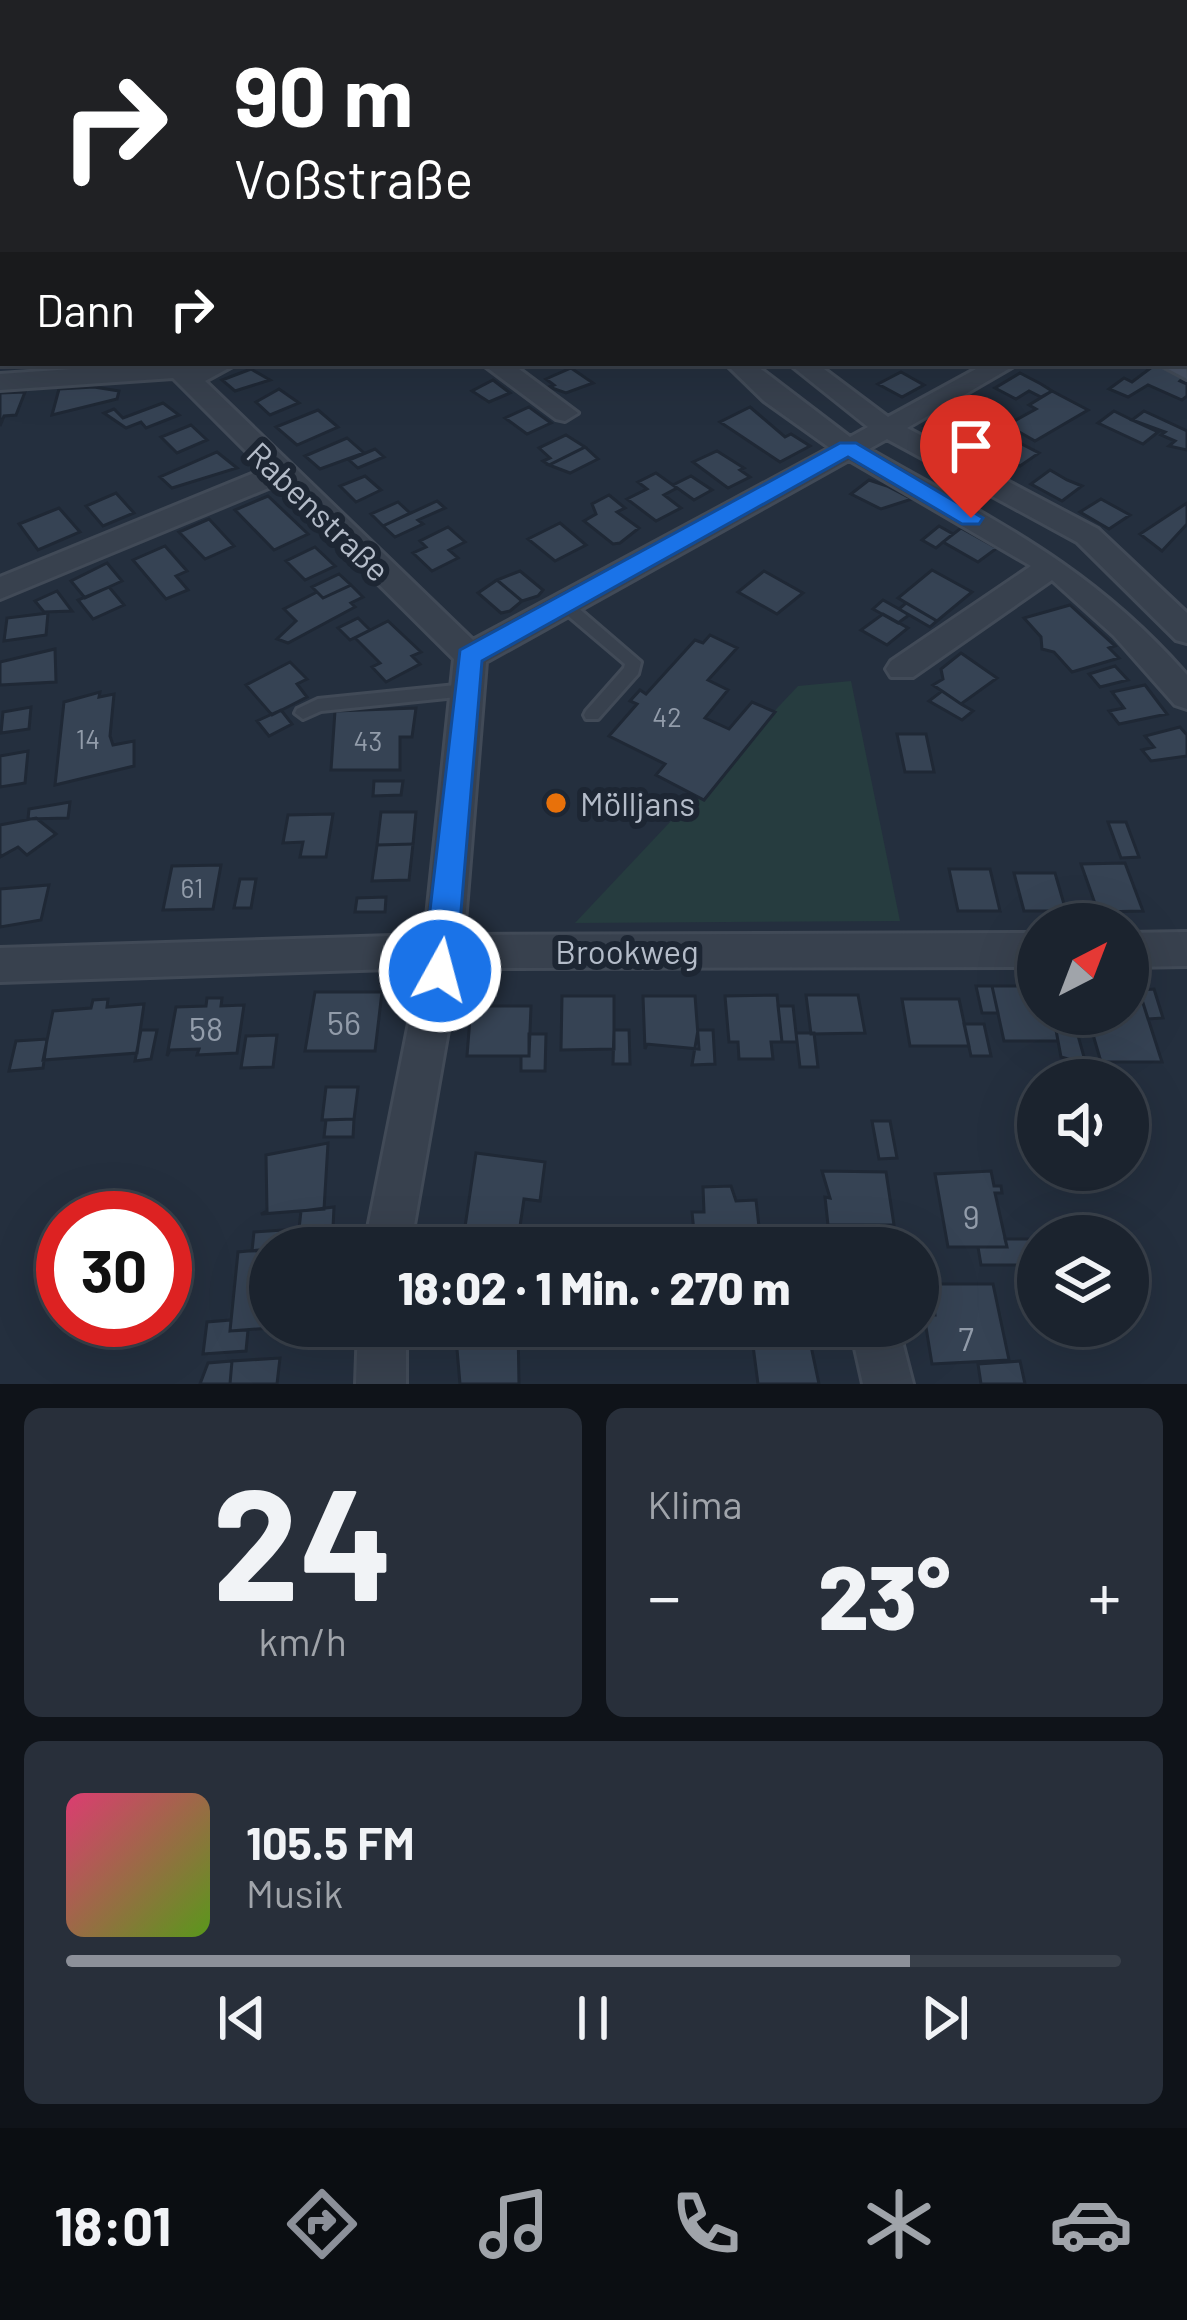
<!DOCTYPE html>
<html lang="de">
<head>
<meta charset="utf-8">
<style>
  :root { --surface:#1b232e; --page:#282f3a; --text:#f1f3f6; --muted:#a0a4aa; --line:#39404a; --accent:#8c9099 }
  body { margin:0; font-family:Barlow,sans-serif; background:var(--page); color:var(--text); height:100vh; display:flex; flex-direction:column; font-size:45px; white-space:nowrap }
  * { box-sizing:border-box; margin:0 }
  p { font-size:39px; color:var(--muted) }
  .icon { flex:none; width:66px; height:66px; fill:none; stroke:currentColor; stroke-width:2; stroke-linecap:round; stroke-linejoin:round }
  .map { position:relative; height:1384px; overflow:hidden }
  .side { display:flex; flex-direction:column; gap:24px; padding:24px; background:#0f1319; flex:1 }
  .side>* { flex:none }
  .banner { position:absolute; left:0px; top:0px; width:1188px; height:366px; box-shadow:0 12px 48px #0002,0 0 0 3px var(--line); background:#202124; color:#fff; overflow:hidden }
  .needle { width:78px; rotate:42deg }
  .fabs { position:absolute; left:1017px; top:903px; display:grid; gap:24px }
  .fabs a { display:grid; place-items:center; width:132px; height:132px; border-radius:50%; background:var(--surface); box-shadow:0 12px 48px #0002,0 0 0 3px var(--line); font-size:60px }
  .speed { position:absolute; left:36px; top:1191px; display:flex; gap:24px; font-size:60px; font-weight:700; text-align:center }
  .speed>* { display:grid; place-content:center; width:156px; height:156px; border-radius:50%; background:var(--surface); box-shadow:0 12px 48px #0002,0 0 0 3px var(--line); line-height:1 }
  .speed .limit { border:18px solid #d22; background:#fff; color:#111 }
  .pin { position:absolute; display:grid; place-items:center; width:102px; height:102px; color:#fff; margin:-123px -51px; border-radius:50% 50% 50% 0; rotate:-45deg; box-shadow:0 0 12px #0007 }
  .pin .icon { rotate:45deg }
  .me { position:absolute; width:132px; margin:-66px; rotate:7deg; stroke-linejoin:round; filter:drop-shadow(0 0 9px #0008) }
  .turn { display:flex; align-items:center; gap:42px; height:252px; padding:0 36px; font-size:54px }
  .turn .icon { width:156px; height:156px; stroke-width:2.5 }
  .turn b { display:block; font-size:84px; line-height:102px }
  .then { display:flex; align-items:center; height:114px; padding:0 36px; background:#0003; gap:24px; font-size:45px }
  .big { font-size:90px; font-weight:800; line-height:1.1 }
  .side .widget { flex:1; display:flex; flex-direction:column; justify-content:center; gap:18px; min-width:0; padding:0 42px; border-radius:18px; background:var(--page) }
  .side .dial { align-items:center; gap:0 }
  .dial b { font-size:156px; line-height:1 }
  .song { display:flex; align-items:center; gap:36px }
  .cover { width:144px; height:144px; border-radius:18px; background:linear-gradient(135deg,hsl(340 70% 55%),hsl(90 70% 35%)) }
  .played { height:12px; border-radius:6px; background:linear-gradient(90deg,var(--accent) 80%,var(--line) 80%) }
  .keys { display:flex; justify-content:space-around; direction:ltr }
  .heat { display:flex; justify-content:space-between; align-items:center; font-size:66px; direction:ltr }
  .side .tiles { flex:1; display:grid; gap:24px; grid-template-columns:1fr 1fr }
  .widget:last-child { grid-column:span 2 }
  .trip { position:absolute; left:249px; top:1227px; width:690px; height:120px; border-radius:60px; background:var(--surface); box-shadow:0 12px 48px #0002,0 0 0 3px var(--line); font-weight:800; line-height:120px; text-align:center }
  .dock { display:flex; height:192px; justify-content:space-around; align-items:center; background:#0b0e12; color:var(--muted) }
  .dock .icon { width:84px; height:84px }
  .dock .current { color:var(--accent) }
  .dock b { font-size:54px; color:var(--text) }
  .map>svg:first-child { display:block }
  .green { fill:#263c3f }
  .building { fill:#364354; stroke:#1f2835; stroke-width:3 }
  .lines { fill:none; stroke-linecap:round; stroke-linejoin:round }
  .lane-casing { stroke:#414a57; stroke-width:6 }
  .street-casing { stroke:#414a57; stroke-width:6 }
  .secondary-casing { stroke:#414a57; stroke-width:6 }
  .lane { fill:#38414e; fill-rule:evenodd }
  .street { fill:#38414e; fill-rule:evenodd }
  .secondary { fill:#465061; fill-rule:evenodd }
  .route { fill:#1a73e8; stroke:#114b97; stroke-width:3 }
  .food-dot { fill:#e8710a; stroke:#1d2633; stroke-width:4.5 }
  .labels { text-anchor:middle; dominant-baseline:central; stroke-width:12; stroke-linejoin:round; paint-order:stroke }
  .number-label { font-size:27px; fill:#929caa }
  .street-label { font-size:33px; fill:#b4bcc9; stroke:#1d2633 }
  .poi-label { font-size:33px; fill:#b4bcc9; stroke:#1d2633; text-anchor:start }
  .near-number-label { font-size:33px; fill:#929caa }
</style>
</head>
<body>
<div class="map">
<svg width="1187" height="1384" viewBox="0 0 1187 1384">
  <rect width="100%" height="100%" fill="#242f3e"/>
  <path class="green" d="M851,681L900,921L575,923L798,686Z"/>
  <path class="building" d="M1156,364L1185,376L1180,381L1187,384V396L1182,400L1148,385L1128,397L1109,389L1124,378L1132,382Z
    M571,368L593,383L566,393L549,387L554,385L546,379Z
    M251,369L270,380L235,391L222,380Z
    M901,372L924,385L902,397L878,384Z
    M1020,373L1041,384L1052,391L1041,397L1029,391L1016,399L995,388Z
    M493,380L510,393L489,402L472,391Z
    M94,387L119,391L117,399L52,415L59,389Z
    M279,389L299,403L270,415L256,402Z
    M1052,391L1088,410L1035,441L1007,425L1036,409L1029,405Z
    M25,392L16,415L4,416L0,426V393Z
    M163,403L179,415L146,428L141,422L126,428L104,413L114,409L123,418Z
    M529,407L551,423L527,434L505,418Z
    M750,407L785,437L791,434L810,446L780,462L720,422Z
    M318,410L338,427L297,445L276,427Z
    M1114,411L1132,420L1158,432L1143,444L1098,423Z
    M1144,411L1187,431V450L1169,446L1175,441L1161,435L1165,432L1132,420Z
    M943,413L961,422L941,435L924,426Z
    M961,422L977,430L957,444L941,435Z
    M191,425L207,440L177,453L161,437Z
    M977,430L993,438L973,452L957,444Z
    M566,435L585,447L549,465L543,461L550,458L539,448Z
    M347,438L364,453L320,469L305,456Z
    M993,438L1009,447L990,461L973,452Z
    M1016,441L1039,453L1020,466L997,455Z
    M585,447L598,459L570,473L549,465Z
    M375,449L384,457L358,468L349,460Z
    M717,451L744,468L740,470L750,477L728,488L693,462Z
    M217,452L237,468L172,488L160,477Z
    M1050,470L1067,480L1082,486L1062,501L1031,484Z
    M656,473L677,488L664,495L681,508L656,521L627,499L647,489L638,482Z
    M365,476L381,490L356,502L340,486Z
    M691,476L712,490L694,500L673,485Z
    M869,480L887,486L912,499L881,509L851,494Z
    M116,493L134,513L103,526L86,506Z
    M609,495L625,508L617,512L639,528L620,543L613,544L584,521L596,514L592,504Z
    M268,496L308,534L274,550L235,510Z
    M1101,499L1130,515L1109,529L1080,512Z
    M437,501L445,508L418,520L423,524L395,537L383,526Z
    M398,502L410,513L383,526L371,514Z
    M1187,503V524L1162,551L1140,534Z
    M59,508L80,532L38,550L19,524Z
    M209,519L234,546L205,559L179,532Z
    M560,523L586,545L555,561L528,539Z
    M939,526L953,534L936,548L922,540Z
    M448,527L465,542L449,550L458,558L432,571L413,553L426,547L420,541Z
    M961,528L997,548L978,562L943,542Z
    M165,546L187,571L176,576L188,590L166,599L133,560Z
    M315,547L335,566L305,580L286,561Z
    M107,563L122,581L85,598L71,581Z
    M932,570L972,592L937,621L898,598Z
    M520,571L543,590L538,596L522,601L497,580Z
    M764,571L803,593L777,614L738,592Z
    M339,574L351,585L323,598L312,587Z
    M497,580L522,601L510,611L501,613L478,593Z
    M351,585L363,597L351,603L355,607L288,643L277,639L296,621L284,609L317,592L323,598Z
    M109,587L124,605L93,619L78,600Z
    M57,591L72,611L44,612L35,601Z
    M883,600L899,609L909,615L898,623L873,609Z
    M906,603L937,621L930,627L899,609Z
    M1070,605L1115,646L1109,648L1119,658L1072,672L1054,652L1042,649L1041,637L1024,618Z
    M48,613L46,635L4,641L7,618Z
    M883,614L908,628L887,645L861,630Z
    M358,618L370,630L350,640L338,628Z
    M388,621L421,652L412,656L420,664L386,682L372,667L380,663L355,638Z
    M710,635L737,648L708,680L728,690L705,718L729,729L752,702L775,712L704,800L656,775L665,764L609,736L637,704L630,701L640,690L646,694L695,640L703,643Z
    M55,649L56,682L0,685V662Z
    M961,653L997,678L961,704L933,685L943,679L941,669Z
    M290,662L307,679L297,684L307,697L272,715L246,685Z
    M1115,666L1128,680L1100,687L1089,674Z
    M1145,685L1167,714L1119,724L1109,711L1124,708L1112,692Z
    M942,691L961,704L973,711L962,720L929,701Z
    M100,692L99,697L114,694L110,736L113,745L134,741V766L55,785L64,702Z
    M31,707L29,729L1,733L3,712Z
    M416,708L412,737H400V770H331L335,711Z
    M281,710L292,724L269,736L257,721Z
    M1180,727L1187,735V756L1151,761L1142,750L1154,747L1145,736Z
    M897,734H926L934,772H905Z
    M28,751L25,783L0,787V756Z
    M374,781H403L401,795L373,796Z
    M70,802L68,818L28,819L29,809Z
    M381,812H416L413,844L377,845Z
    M333,814L326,857H300L303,842L283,843L288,815Z
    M36,818L56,834L27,855L18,847L0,857V825Z
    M1108,822H1126L1139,857L1121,858Z
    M413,844L409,880L372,881L377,845Z
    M1125,863L1143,911L1098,912L1081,864Z
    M221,865L213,909L163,910L172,866Z
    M949,869H990L1000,911H958Z
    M1014,873H1055L1066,911H1024Z
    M240,879H256L251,908H234Z
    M49,885L41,920L0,927V889Z
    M386,897L385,912H355L357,898Z
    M976,986H992L998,1013H982Z
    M992,986H1027L1038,1014H1053L1058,1041H1004Z
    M1154,989L1163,1018L1148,1019L1143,1003L1132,1004L1128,991Z
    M315,992H382L375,1051H305Z
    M777,995L782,1042H771L773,1059H739L738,1042H729L725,996Z
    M806,995H858L865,1033L811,1034Z
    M562,996H614V1049L561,1050Z
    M643,996H695L699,1049L647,1044L645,1049Z
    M207,998H222L221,1006L244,1005L237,1053L197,1055L199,1049L170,1050L167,1056L176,1007L206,1006Z
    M108,999L107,1007L144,1004L137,1053L43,1060L53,1011L91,1008L93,1000Z
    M902,999H959L969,1046H910Z
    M1143,1003L1162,1062H1101L1087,1014H1128V1004Z
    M471,1006H531L529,1056H467Z
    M778,1006H793L797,1042H782Z
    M1053,1014H1072L1086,1064L1061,1057Z
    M964,1024H984L991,1056H971Z
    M141,1030H157L151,1059L135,1061Z
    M614,1030H629L630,1064H613Z
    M698,1030H713L715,1064L692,1065Z
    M796,1033H814L818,1067H800Z
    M529,1034H546L545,1071H521V1056H529Z
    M277,1035L273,1067L241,1068L246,1036Z
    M47,1039L43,1068L9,1071L16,1041Z
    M326,1087H358L354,1119L322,1120Z
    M354,1119L353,1137H324L326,1120Z
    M872,1121H890L897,1158L879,1159Z
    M328,1143L324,1209L261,1214L267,1211L266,1155Z
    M476,1153L545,1162L540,1201L524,1199L519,1233L465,1227Z
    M822,1171L886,1172L894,1225H828L825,1197L830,1198Z
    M991,1171L994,1186H1001L1002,1193H995L1007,1247H948L935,1174Z
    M731,1186L736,1201L756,1200L759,1227H745L747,1248H706L705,1242H695L692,1212H704L703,1187Z
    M334,1207L333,1227L299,1229L301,1211Z
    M312,1228L311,1248L252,1251L254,1232Z
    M469,1228L507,1232L505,1248H465Z
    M1005,1239H1031L1036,1265H981L978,1247H1007Z
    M270,1249V1326H298L230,1331L238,1252Z
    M930,1284H993L1009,1360L932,1364L924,1315H935Z
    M231,1320L230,1331L248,1330L246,1351L203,1354L207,1322Z
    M455,1326H518L519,1384H460Z
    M745,1326L807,1327L819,1384H758L751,1330Z
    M280,1358L277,1384H230L232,1361Z
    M232,1361L230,1384H200L208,1363Z
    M1020,1361L1025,1384H981L978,1364Z"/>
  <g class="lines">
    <g class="lane-casing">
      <path id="lane" d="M0,17H3V23H0Z
        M1185,150H1187V157H1185Z
        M564,599L569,600L641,662L638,674L598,719H586L584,715L586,711L624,668L625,664L559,608L556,604L559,600Z
        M466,684L474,690L466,696L321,711L303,719L295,713L297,709L318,699Z"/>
    </g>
    <g class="street-casing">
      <path id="street" d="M0,49H3V66H0Z
        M3,101V113L0,114V102Z
        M159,363L192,368L238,363L205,381L473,640L830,448L764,401L725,363H753L850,437L868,427L788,363H816L888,417L987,363H1019L907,428L1098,529L1187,613V643L1176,640L1077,542L887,439L869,449C993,520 1091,565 1187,675V709L1175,705L1114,636L1052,580L913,677H891L886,669L891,661L1031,566L849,460L486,662L464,935L1038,933V967L459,968L410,1248H364L420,968L0,982V948L425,935L454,659L278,484L0,599V577L264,469L173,378L0,390V374Z
        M481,363H511L578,413L565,421L556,419Z
        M1187,932V966L1128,967V933Z
        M358,1326H406V1384H356Z
        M850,1326H898L913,1384H863Z"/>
    </g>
    <g class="secondary-casing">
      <path id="secondary" d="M575,0H631L633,3H577Z
        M1153,0H1180L1182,3H1155Z
        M1185,68H1187V84H1185Z
        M1187,264V283H1185V264Z
        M1185,355L1187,379L1157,363H1185Z"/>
    </g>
    <use href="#lane" class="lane"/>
    <use href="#street" class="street"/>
    <use href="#secondary" class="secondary"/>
  </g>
  <path class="route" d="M840,443H856L983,518L979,524H962L848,457L482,661L456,971L451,981H428L423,971L460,650Z"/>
  <circle class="food-dot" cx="556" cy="803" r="12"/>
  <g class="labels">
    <g class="number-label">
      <text x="667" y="716">42</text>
      <text x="88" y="738">14</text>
      <text x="368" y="740">43</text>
      <text x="192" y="887">61</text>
    </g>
    <g class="street-label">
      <text transform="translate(319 511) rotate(44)">Rabenstraße</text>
      <text x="627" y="951">Brookweg</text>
    </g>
    <g class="poi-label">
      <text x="580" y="803">Mölljans</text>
    </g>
    <g class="near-number-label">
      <text x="344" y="1022">56</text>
      <text x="206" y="1028">58</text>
      <text x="971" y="1216">9</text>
      <text x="966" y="1338">7</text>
    </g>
  </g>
</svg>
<div class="fabs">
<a><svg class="needle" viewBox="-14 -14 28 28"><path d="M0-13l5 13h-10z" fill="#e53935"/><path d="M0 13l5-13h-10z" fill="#a0a4aa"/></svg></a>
<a><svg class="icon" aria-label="sound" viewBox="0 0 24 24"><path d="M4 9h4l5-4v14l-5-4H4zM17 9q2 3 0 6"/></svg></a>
<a><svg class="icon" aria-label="layers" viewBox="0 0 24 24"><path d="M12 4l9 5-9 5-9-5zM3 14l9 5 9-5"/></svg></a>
</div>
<div class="speed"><div class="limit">30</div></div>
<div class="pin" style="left:971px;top:518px;background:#d93025"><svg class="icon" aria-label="arrive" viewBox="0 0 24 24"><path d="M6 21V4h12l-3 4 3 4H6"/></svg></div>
<svg class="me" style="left:440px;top:971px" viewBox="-20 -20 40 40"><circle r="17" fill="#1a73e8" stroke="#fff" stroke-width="3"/><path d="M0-11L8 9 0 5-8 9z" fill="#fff"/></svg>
<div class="trip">18:02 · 1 Min. · 270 m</div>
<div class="banner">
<div class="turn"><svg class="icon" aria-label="right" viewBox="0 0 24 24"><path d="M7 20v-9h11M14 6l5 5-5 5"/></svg><div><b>90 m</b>Voßstraße</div></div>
<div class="then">Dann<svg class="icon" aria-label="right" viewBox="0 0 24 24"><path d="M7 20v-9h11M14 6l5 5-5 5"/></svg></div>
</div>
</div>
<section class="side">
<div class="tiles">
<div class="widget dial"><b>24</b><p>km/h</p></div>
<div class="widget"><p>Klima</p>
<div class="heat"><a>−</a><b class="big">23°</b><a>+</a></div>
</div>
<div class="widget">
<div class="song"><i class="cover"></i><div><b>105.5 FM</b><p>Musik</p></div></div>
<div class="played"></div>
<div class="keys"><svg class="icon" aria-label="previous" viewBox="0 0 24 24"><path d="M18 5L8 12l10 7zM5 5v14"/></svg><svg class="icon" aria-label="pause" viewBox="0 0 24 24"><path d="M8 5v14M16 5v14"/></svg><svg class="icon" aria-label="next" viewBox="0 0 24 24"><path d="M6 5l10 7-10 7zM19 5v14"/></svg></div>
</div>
</div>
</section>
<nav class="dock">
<b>18:01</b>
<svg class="icon current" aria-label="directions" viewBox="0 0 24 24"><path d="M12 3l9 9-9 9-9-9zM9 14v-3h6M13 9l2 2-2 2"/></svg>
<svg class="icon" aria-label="music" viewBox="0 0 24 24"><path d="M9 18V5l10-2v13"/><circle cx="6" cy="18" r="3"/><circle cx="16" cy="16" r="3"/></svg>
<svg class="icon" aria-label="phone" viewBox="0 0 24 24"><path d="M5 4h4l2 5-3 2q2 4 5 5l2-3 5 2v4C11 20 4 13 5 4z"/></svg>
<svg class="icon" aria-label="climate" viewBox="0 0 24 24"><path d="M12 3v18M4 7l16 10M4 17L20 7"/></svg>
<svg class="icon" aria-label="car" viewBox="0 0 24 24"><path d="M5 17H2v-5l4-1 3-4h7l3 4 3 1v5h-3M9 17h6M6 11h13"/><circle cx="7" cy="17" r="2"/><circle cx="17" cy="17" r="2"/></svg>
</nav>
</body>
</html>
